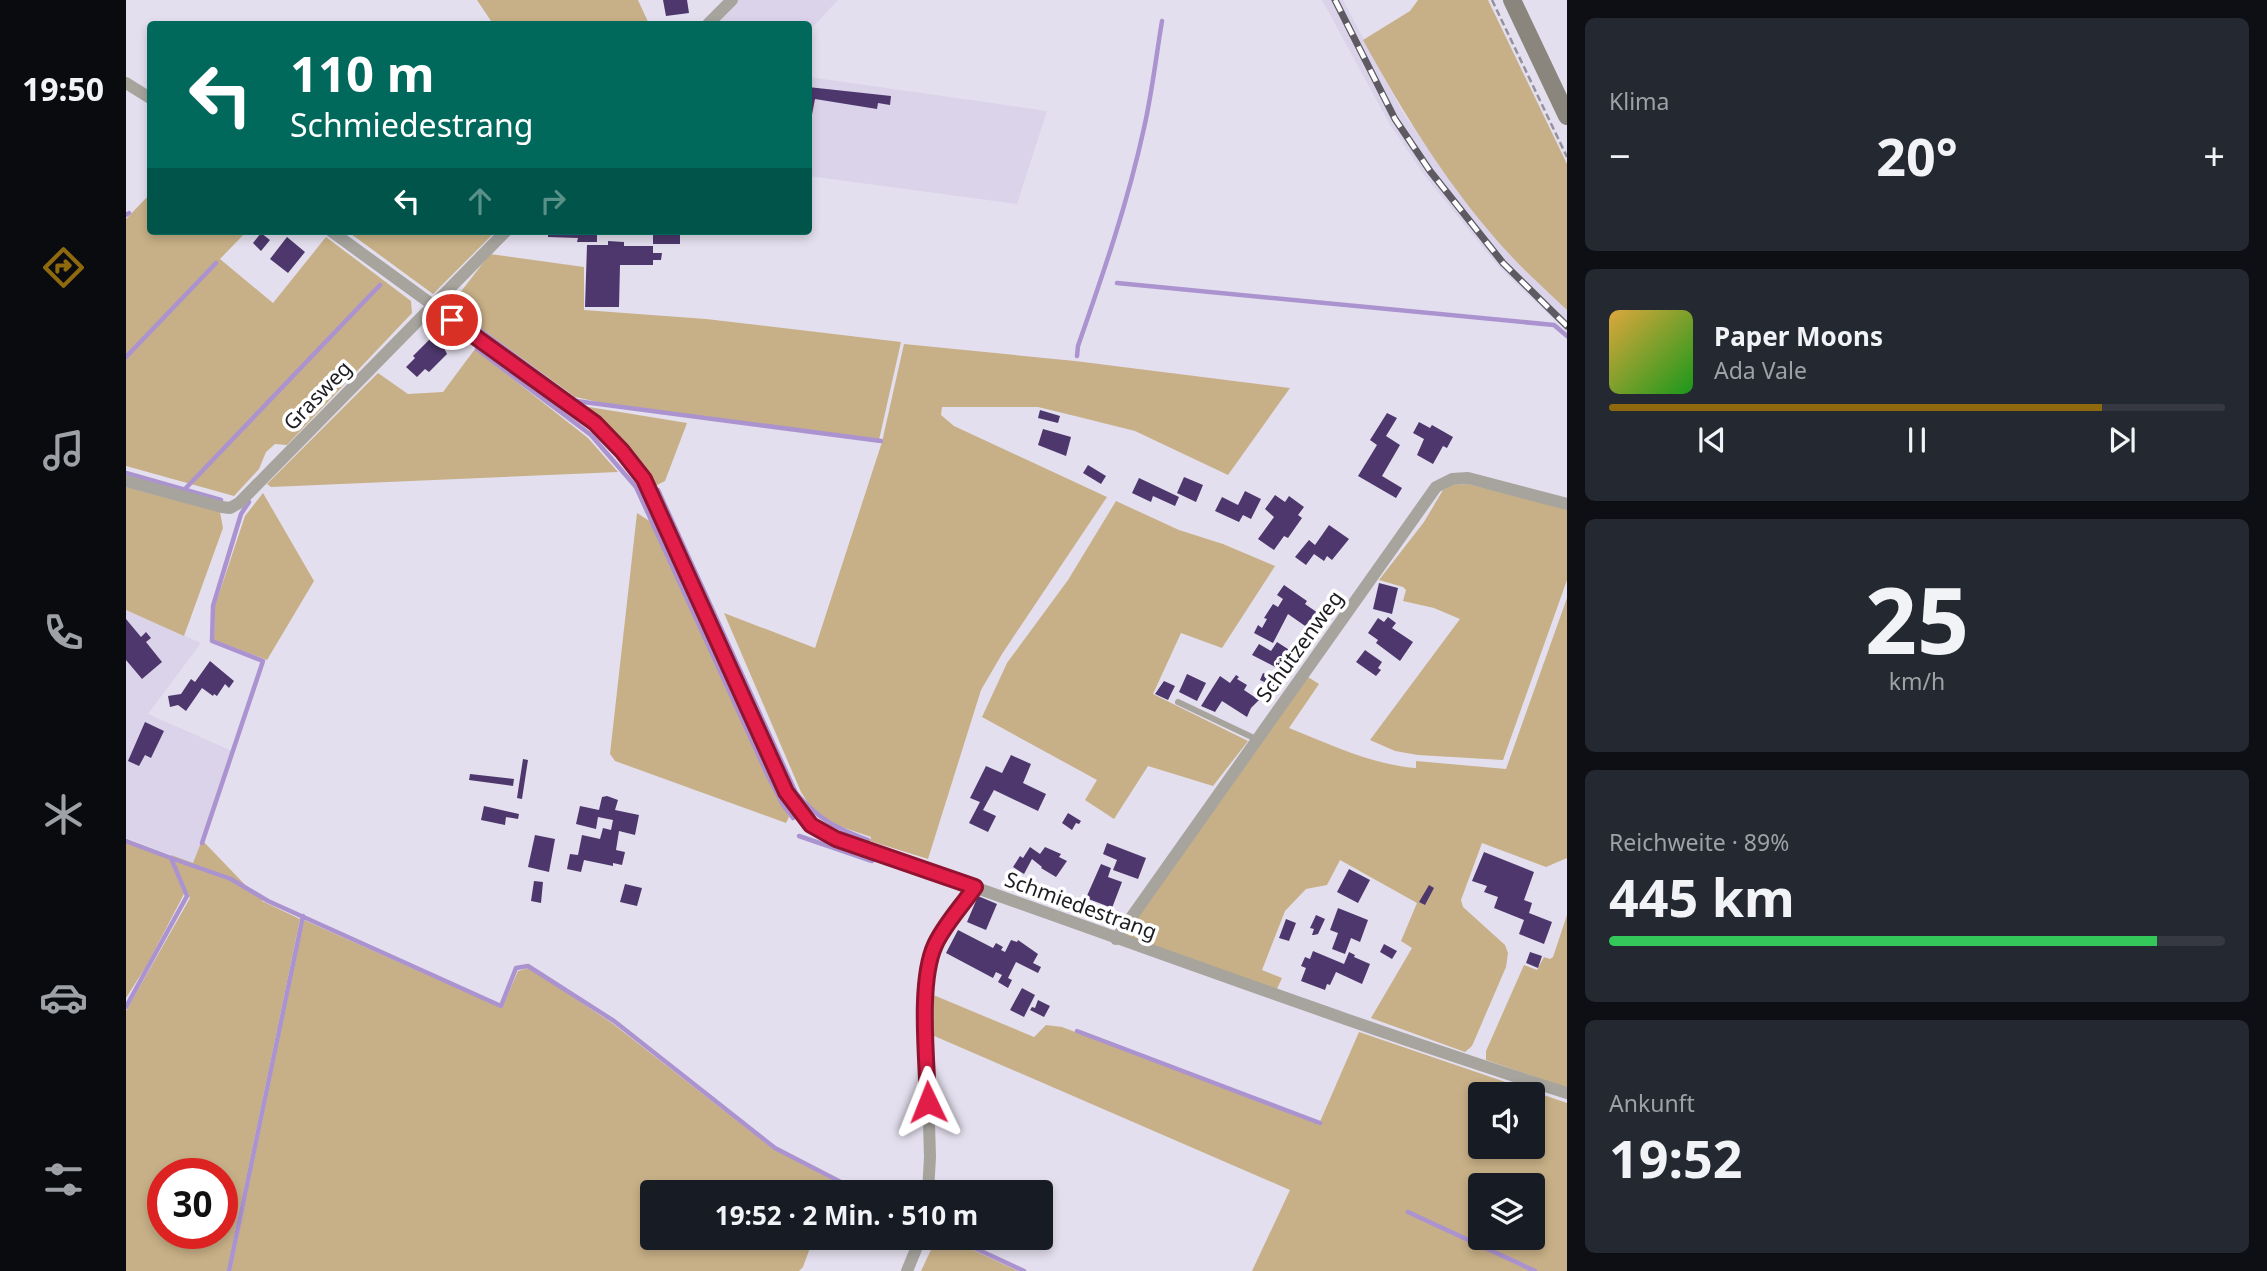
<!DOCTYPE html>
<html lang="de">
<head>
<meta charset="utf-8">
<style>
  :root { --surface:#171b24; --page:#242831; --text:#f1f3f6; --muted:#9ea1a6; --line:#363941; --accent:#8f690e }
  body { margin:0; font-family:"Noto Sans",sans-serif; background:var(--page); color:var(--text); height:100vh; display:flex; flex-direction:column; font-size:26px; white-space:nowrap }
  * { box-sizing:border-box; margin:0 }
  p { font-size:23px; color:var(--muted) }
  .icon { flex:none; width:38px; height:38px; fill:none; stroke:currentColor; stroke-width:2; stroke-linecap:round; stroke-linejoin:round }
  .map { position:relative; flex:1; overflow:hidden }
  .panel { display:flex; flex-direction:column; gap:18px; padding:18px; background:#0d0f14; width:700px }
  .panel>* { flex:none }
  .banner { position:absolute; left:21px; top:21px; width:665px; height:214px; border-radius:7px; box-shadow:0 4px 10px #0003; background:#00695c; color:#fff; overflow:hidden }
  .tools { position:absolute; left:1342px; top:1082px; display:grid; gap:14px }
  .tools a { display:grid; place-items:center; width:77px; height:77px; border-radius:7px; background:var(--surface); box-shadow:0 4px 10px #0003; font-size:35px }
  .speed { position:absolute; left:21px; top:1158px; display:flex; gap:14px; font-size:35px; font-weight:700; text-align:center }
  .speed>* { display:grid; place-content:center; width:91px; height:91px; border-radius:50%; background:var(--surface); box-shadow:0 4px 10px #0003; line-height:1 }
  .speed .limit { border:10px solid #d22; background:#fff; color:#111 }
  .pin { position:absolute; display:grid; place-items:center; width:60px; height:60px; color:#fff; margin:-30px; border:4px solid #fff; border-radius:50%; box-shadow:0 2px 7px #0007 }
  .me { position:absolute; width:77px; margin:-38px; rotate:358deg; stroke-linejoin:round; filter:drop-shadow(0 0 5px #0008) }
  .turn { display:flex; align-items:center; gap:24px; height:147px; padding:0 28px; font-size:32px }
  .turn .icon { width:91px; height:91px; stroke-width:2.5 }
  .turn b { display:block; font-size:49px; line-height:60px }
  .lanes { display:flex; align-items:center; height:66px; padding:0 28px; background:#0003; justify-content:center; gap:35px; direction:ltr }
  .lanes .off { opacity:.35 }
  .big { font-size:52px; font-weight:700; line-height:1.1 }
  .panel .card { flex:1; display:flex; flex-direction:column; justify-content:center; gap:10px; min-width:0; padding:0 24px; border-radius:10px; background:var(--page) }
  .panel .dial { align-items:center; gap:0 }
  .dial b { font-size:91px; line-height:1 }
  .song { display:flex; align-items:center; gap:21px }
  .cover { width:84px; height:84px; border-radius:10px; background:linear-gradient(135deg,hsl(40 70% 55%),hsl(120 70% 35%)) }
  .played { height:7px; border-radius:4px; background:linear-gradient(90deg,var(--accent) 80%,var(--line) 80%) }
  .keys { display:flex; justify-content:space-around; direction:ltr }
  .heat { display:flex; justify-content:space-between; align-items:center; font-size:38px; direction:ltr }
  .charge { height:10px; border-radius:5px; background:linear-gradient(90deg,#34c759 89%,var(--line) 0) }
  .trip { position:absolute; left:514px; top:1180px; width:413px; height:70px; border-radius:7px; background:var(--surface); box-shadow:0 4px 10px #0003; font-weight:700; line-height:70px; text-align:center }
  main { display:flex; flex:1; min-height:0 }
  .menu { display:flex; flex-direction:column; width:126px; justify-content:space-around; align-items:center; background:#090b0e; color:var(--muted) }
  .menu .icon { width:49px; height:49px }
  .menu .active { color:var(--accent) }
  .menu b { font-size:32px; color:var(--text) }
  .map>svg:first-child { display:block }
  .built { fill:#dbd3e9 }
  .green { fill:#c7b087; fill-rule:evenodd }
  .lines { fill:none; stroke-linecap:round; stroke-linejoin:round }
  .stream { stroke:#ab93d0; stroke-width:4.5 }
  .building { fill:#4d376c }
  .path { stroke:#96929d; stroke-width:2.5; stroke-dasharray:7 3.5; stroke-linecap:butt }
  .lane { stroke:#a7a49e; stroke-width:6 }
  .street { stroke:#a7a49e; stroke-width:12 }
  .secondary { stroke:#8b867d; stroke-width:18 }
  .rail-casing { stroke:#5d5a62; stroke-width:7 }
  .rail { stroke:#fff; stroke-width:4.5; stroke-dasharray:13; stroke-linecap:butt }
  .route-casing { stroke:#92132f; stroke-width:18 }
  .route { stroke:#e11d48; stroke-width:12 }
  .labels { text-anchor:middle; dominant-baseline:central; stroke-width:7; stroke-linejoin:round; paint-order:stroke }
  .street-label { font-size:21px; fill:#1e1c21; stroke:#fff }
</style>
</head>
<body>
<main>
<nav class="menu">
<b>19:50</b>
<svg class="icon active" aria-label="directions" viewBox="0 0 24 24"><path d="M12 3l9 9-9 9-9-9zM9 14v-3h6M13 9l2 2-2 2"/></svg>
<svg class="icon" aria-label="music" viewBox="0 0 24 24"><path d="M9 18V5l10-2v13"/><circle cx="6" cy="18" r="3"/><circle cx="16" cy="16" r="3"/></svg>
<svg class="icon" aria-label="phone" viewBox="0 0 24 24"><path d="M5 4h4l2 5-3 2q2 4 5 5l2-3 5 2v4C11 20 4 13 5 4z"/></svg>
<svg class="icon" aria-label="climate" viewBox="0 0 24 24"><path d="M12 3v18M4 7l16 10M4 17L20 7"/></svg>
<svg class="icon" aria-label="car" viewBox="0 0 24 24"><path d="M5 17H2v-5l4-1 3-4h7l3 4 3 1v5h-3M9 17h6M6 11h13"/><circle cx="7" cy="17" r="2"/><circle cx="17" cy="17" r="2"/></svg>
<svg class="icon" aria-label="filters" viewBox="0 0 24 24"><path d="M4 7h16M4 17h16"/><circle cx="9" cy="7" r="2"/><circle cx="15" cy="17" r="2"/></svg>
</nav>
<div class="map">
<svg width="1441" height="1271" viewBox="0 0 1441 1271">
  <rect width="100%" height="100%" fill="#e4dfee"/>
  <path class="built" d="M612,0H712L683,31L682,24H589Z
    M1196,0H1217L1277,113L1344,208L1387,258L1441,310V332L1373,267L1299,176L1263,123Z
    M683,77L921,111L891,204L683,176Z
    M0,610L75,643L22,714L106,751L68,864L0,838Z"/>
  <path class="green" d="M351,0H512L523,24H367Z
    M1292,0H1362L1441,164V310C1423,293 1404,276 1387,258C1326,193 1280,118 1237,40L1284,11Z
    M24,194V231H121L94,259L147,303L200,237L285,301L286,313L161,445L149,444L140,452L133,469L108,496L0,466V219Z
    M221,231H370L307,294Z
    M364,254L458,267V310L580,319L775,342L753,440L477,403L449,397L326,307L330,298Z
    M778,344L949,361L1164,388L1102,475L1009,431L945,415L912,407H816L815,415L828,426L981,497L876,654L855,690L802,859L744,841L745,837L707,824L685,808L675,792L598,613L689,648L756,442Z
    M349,349L462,438L492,472L145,487L141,484L252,373L282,394L317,392Z
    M451,405L561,423L539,481L529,486C510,453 483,427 451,405Z
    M1342,484L1441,509V580L1377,760L1292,755L1269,751L1244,740L1334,619L1308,608L1277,601L1280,590L1277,587L1253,580L1298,522L1317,490L1326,485Z
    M0,487L94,512L97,528L58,636L0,610Z
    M137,493L188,581L141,660L88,640L89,606L119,516Z
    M990,501L1053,530L1097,544L1149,566L1096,648L1055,633L1027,694L1122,741L1087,786L1022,766L988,819L959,800L971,780L856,717L881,663L942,580Z
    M511,513L525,522L641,777L663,817L660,823L489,761L484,754Z
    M1441,598V858L1420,867L1356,843L1335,900L1337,907L1379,945L1382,953L1380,967L1346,1046L1339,1052L1245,1018L1286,948L1275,941L1291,903L1214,860L1201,885L1180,889L1159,911L1136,970L1156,978L1150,991L997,936L1182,677L1193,684L1163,728C1204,744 1246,765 1290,768V761L1380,769Z
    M76,840L125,891L138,897L136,901L174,919L101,1271H0V1011L64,898L45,855L67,863ZM37,1174H96V1234H37Z
    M0,843L44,859L58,894L21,965L0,998Z
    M1441,915V1088L1360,1060V1051L1398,965L1411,970L1418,957L1424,959L1427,957Z
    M178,920L376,1008L392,971L403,968L486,1023L646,1148L708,1181L704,1192H527V1237H688L677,1267L673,1271H105Z
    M805,994L908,1037L920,1025L936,1027L1193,1124L1233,1032L1441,1103V1271H1126L1164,1190L806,1035ZM1354,1094H1407V1146H1354ZM1354,1185H1407V1237H1354Z
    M811,1237H819L892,1271H795Z"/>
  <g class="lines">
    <path class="stream" d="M0,215L3,213
      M991,283L1428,325L1441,336
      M324,308L450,401L755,441
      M351,349L465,435L510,487L642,776L657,805L667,818
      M951,356L952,346C977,274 1002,202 1018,128C1026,93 1030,57 1036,21
      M0,357L90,263
      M0,473L95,500
      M59,489L254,285
      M532,490L670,793C693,820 710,828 742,840
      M673,836L746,861
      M0,841L45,858L61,896L0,1007
      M76,843L137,661L86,641L87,606L115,514L123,502
      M45,858L105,879L142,901L375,1006L390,968L402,966L488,1021L649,1148L734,1192
      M951,1031L1194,1123
      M1282,1212L1409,1271
      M825,1237L898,1271
      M103,1271L177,916"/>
  </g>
  <path class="building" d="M537,0H561L563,13L540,16Z
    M682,87L765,96L764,105L752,103L751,109L689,99L682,135Z
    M422,231H471V242H451L452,238L422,237Z
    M527,231H554V244H527Z
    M135,233L144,240L135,251L127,243Z
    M161,237L179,252L162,273L144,259Z
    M482,241L498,242V246H527V253H536L535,260H527V265H494L493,307H459L461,245H482Z
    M305,338L313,346H317L321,354L303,372L299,369L291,377L280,367L289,358L287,356Z
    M914,410L934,416L932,423L912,418Z
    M1261,413L1271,418L1260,436L1274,445L1256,476L1276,488L1270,498L1232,476L1251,445L1244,440Z
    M1293,422L1304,428L1306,425L1327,437L1321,448L1317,446L1307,464L1291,455L1298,439L1287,433Z
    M917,429L945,437L940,456L912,445Z
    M962,465L980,476L975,484L957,473Z
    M1058,477L1077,485L1070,502L1051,493Z
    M1013,478L1053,497L1049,506L1027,496L1025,502L1006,493Z
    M1119,491L1135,499L1125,519L1117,515L1113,522L1089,511L1096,497L1112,505Z
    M1149,495L1159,502L1163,496L1178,507L1172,515L1176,518L1162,538L1158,536L1148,550L1132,539L1148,517L1139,509Z
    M1203,525L1223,539L1206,560L1201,556L1198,561L1188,554L1180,565L1169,557L1183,540L1189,545Z
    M1253,583L1272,588L1266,614L1247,609Z
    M1158,585L1181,601L1179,604L1192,613L1182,628L1162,614L1147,643L1128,633L1132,625L1136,628L1141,619L1138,618L1147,604L1152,607L1157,599L1151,595Z
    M1262,617L1270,623L1266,628L1287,642L1274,661L1250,643L1252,640L1242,633L1252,618L1258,622Z
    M0,619L15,637L20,632L25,638L20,642L36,662L16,679L0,660Z
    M1151,642L1165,651L1153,669L1126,655L1133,644L1145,651Z
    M1239,650L1256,662L1252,668L1255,670L1250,676L1230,662Z
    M84,661L108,681L103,688L99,684L91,696L88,694L87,696L76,688L60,711L52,705L44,707L42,696L55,694L65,679L69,682Z
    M1137,673L1152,679L1149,687L1134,680Z
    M1061,674L1080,683L1071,701L1053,692Z
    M1110,675L1113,677L1111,679L1121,685L1118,690L1133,700L1125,708L1121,717L1096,701L1089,712L1075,706L1094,676L1104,683Z
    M1038,681L1049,686L1042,700L1029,694Z
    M19,722L38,731L25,758L19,755L13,766L2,761Z
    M885,755L905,764L897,783L920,794L912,811L868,790L857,810L870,816L862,832L843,823L854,802L844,798L860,766L876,773Z
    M397,759L402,760L396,799L391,798Z
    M344,774L388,779L387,786L343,780Z
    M481,796L492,800L489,810L513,815L509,835L493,831L490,850L499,852L496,865L487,863V866L458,860L455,872L441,869L444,854L452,855L456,835L474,839L477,828L485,830L487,820L472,817L470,829L450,824L454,806L473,810L476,797Z
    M358,806L393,814L392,819L380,817L379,825L355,820Z
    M942,813L955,821L953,824L950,823L946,830L936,823Z
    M409,835L429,839L423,872L402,867Z
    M981,843L1020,858L1012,879L987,870L991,860L977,854Z
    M904,847L914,854L919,847L935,854L933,857L941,861L930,877L915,868L916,867L906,859L898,874L887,867L894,856L897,858Z
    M1358,852L1408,872L1398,900L1406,903L1403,913L1426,922L1418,944L1393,934L1398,920L1368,908L1372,897L1358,892L1361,886L1346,881Z
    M975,864L985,868L982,877L996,882L986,908L960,898Z
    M1223,869L1244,880L1232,903L1211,892Z
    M408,881L417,882L415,903L405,901Z
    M499,884L516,888L511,906L494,902Z
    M1303,885L1308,888L1299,905L1293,902Z
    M852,896L871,904L860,930L841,922Z
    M1212,908L1242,920L1234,942L1225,938L1219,954L1206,949L1212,933L1204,930Z
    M1190,915L1199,919L1192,934L1188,935H1186L1188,929L1184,928Z
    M1160,919L1170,923L1163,941L1153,938Z
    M832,930L867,948L870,943L877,947L875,950L879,952L885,940L891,942L892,940L912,954L907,963L915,967L912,973L890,962L882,978L886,980L882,988L872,982L876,975L870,972L867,978L820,953Z
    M1258,944L1271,951L1266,959L1254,952Z
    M1187,951L1218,964L1223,952L1229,955L1228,957L1244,964L1236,984L1210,972L1204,985L1201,984L1199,990L1175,981L1180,968L1175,966L1179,957L1184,959Z
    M1404,952L1416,956L1412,968L1400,963Z
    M896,988L909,995L898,1017L884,1010Z
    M912,1000L924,1006L918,1017L904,1010L906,1007L909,1008Z"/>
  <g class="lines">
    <path class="path" d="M1366,0L1441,157"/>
    <path class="lane" d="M1052,702L1130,739"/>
    <path class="street" d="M582,24L606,0
      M0,83L24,98
      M205,231L469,423L496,451L518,479L660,792L685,825L710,839C954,922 1195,1015 1441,1093
      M0,481L96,507L104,508L113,503L380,231
      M990,939L1310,487L1326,479L1342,478L1441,504
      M802,1192L804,1157L799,987L802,964L809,943L849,887
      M781,1271L795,1237"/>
    <path class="secondary" d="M1386,0L1441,116"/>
    <g class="rail-casing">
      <path id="rail" d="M1209,0L1269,119L1304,171L1377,263L1441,326"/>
    </g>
    <use href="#rail" class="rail"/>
  </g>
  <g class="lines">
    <g class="route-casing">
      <path id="route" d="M326,320L469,423L496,451L518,479L660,792L685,825L710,839L849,887C836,906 818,925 809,945C792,982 801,1060 802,1102"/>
    </g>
    <use href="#route" class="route"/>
  </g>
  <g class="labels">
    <g class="street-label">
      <text transform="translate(191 395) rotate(-46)">Grasweg</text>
      <text transform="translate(1173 646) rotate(-54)">Schützenweg</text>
      <text transform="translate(955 905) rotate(20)">Schmiedestrang</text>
    </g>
  </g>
</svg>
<div class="tools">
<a><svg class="icon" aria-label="sound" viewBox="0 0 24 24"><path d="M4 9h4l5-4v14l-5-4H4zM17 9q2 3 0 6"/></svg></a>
<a><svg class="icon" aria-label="layers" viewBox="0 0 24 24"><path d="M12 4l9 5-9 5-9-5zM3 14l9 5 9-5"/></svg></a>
</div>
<div class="speed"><div class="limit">30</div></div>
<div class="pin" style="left:326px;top:320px;background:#d93025"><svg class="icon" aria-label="arrive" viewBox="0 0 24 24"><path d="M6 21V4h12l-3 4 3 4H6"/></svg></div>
<svg class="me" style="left:802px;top:1102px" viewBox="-20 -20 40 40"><path d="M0-17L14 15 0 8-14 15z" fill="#e11d48" stroke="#fff" stroke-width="4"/></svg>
<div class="trip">19:52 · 2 Min. · 510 m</div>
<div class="banner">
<div class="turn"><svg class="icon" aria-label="left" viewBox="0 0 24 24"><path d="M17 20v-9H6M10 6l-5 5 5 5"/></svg><div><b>110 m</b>Schmiedestrang</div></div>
<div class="lanes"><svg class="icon" aria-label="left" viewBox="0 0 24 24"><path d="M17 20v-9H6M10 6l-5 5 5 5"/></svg><svg class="icon off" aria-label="ahead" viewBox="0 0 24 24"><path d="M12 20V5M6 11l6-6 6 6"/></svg><svg class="icon off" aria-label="right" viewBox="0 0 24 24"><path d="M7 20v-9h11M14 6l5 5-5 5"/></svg></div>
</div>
</div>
<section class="panel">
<div class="card"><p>Klima</p>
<div class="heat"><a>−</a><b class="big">20°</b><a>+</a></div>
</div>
<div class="card">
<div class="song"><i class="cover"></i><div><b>Paper Moons</b><p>Ada Vale</p></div></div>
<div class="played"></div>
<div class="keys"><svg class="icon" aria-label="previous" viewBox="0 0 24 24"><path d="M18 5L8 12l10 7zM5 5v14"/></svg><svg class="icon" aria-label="pause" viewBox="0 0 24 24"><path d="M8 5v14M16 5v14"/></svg><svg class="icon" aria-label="next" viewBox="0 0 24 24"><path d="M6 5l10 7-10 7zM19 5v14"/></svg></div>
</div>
<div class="card dial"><b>25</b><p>km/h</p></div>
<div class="card"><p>Reichweite · 89%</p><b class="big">445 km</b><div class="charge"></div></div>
<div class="card"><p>Ankunft</p><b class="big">19:52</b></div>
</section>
</main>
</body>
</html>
